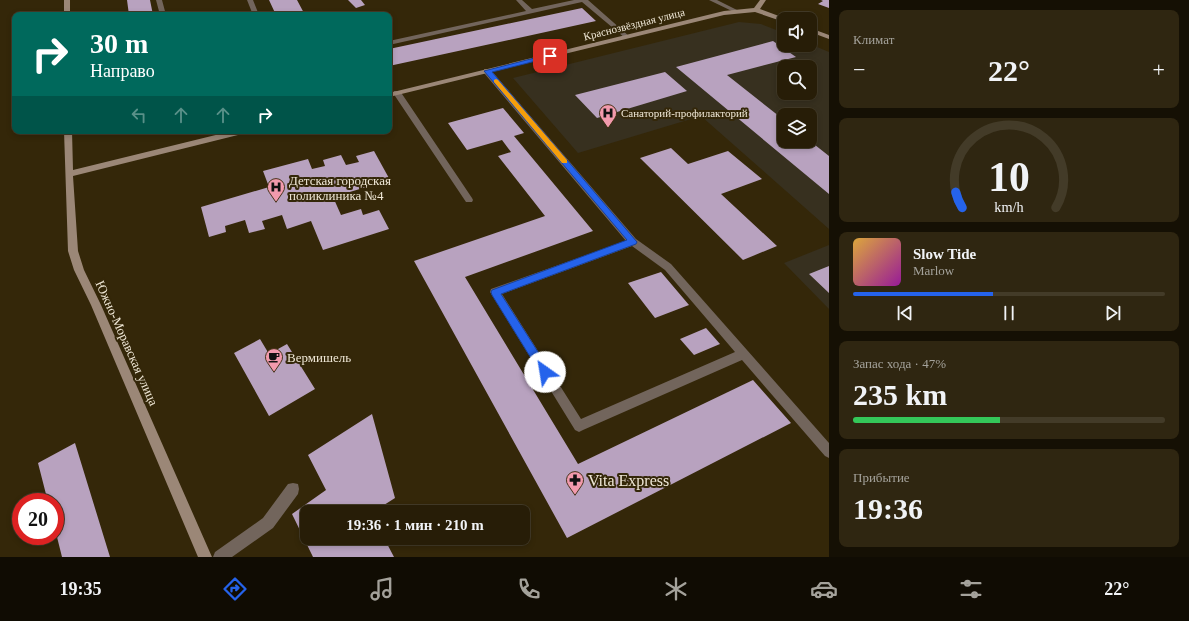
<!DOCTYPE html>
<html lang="ru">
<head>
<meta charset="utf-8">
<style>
  :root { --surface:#271d07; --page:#2f2611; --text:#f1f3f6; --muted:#a4a29b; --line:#433b28; --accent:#2563eb }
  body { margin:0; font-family:Georgia,serif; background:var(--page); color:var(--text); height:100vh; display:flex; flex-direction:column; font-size:15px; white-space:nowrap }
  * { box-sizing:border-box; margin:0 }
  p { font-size:13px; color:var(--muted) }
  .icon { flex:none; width:22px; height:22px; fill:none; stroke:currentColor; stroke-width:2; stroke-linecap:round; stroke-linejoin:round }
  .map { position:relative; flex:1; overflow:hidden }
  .drawer { display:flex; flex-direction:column; gap:10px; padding:10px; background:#151004; width:360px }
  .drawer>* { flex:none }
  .guide { position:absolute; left:12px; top:12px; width:380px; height:122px; border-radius:8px; box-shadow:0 2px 6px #0003,0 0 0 1px var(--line); background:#00695c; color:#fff; overflow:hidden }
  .fabs { position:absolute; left:777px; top:12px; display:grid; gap:8px }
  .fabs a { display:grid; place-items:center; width:40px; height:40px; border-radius:8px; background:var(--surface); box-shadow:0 2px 6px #0003,0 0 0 1px var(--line); font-size:20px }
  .speed { position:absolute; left:12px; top:493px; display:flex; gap:8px; font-size:20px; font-weight:700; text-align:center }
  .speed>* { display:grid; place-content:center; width:52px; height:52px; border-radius:50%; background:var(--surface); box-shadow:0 2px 6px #0003,0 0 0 1px var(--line); line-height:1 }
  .speed .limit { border:6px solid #d22; background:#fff; color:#111 }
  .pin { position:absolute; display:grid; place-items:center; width:34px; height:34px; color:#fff; margin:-17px; border-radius:8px; box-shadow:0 2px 6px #0006 }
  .me { position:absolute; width:44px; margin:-22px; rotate:328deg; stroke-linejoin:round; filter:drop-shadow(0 0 3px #0008) }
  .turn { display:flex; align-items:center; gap:14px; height:84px; padding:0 12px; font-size:18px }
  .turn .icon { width:52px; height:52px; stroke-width:2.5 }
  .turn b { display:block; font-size:28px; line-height:34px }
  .lanes { display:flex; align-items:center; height:38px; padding:0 12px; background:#0003; justify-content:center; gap:20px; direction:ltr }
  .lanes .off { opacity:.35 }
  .big { font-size:30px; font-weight:600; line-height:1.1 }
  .drawer .card { flex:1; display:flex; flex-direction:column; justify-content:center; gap:6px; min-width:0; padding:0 14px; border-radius:8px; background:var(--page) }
  .drawer .dial { align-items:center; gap:0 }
  .dial svg { height:104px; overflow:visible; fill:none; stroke:var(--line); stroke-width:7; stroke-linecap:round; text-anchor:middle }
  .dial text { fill:var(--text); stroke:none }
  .song { display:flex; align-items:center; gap:12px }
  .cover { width:48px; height:48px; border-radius:6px; background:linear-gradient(135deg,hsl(40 70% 55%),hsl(300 70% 35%)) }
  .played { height:4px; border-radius:2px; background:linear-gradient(90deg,var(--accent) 45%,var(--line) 45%) }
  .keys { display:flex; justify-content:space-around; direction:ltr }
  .heat { display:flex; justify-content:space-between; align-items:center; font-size:22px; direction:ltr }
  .charge { height:6px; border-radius:3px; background:linear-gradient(90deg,#34c759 47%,var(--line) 0) }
  .trip { position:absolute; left:300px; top:505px; width:230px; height:40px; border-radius:8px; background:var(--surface); box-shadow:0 2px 6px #0003,0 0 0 1px var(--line); font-weight:600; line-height:40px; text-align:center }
  .tabs { display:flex; height:64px; justify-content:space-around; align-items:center; background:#100c03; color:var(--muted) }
  .tabs .icon { width:28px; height:28px }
  .tabs .active { color:var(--accent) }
  .tabs b { font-size:18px; color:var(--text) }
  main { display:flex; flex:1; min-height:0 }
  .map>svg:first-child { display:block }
  .medical { fill:#37301f; fill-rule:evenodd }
  .building { fill:#b8a2bf }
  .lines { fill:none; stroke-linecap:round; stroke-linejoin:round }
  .lane { fill:#72655c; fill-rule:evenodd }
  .secondary { fill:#9b8777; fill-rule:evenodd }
  .route { fill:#2563eb; stroke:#184099 }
  .slow { fill:#f59e0b }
  .labels { text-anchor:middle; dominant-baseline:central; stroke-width:4; stroke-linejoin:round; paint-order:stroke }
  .far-street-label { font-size:11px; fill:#efe7d6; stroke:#342709 }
  .far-poi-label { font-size:11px; fill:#efe7d6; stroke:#342709; text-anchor:start }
  .poi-label { font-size:13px; fill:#efe7d6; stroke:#342709; text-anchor:start }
  .street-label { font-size:13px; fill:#efe7d6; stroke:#342709 }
  .near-poi-label { font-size:16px; fill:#efe7d6; stroke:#342709; text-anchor:start }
</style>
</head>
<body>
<main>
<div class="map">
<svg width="829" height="557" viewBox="0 0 829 557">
  <rect width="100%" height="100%" fill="#342709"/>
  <path class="medical" d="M739,22L761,24L784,33V45L810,44L829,52V229L701,116L578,153L513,78ZM784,67H810V93H784ZM784,115H810V141H784Z
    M829,245V309L784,263Z"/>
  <path class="building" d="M127,0H150L153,15H129Z
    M269,0H297L305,15H276Z
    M348,0H361L365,5L356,8Z
    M821,0H829V8L818,4L823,1Z
    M582,8L596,21L389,66V49Z
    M773,41L796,57L727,75L784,120V141H810L829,156V194L676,67Z
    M665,72L687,91L597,118L575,95Z
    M503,108L524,133L514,136L593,231L465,277L578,464L753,380L791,423L567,538L414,261L545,216L498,156L511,152L502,140L467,150L448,123Z
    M671,148L688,164L728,151L762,179L721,194L777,246L743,260L640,158Z
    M374,151L390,180L333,197L341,215L361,209L363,215L379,210L389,229L323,250L311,221L287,229L282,215L262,221L265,229L249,233L245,220L225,226L226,232L209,237L201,207L269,187L263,171L308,159L312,169L325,166L323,160L341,155L346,165L359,162L356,156Z
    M829,266V293L809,274Z
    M661,272L689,305L655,318L628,283Z
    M706,328L720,344L694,355L680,339Z
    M260,339L269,354L287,344L315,389L269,416L234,353Z
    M372,414L395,498L373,512H307V538H384L394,557H313L292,514L326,490L308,455Z
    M75,443L110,557H62L55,529V502H48L38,463Z"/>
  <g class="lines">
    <path class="lane" d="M156,0H162L166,15H160Z
      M247,0H253L259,15H253Z
      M516,0H522L532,9L574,0H588L630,37L625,38L582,2L389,45V41L526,11Z
      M709,0H717L741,12L736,13Z
      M484,69H490L636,239L671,264L829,443V458L825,456L742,360L583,430L579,432L575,430L490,292L491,289L626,241L484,73ZM632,246L665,270L735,352L581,419L502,294Z
      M394,91H400L472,198L473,200L472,202H466L393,93Z
      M293,483L298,484L299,489L298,494L273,528L232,557H213L215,552L263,518L288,484Z"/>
    <path class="secondary" d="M64,0H70V15H64Z
      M760,0H766L760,9L787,19H784V22L755,12L724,15L389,97V93L724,11L754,8Z
      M810,28L829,35V39L810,32Z
      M64,131H72L73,170L232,131H246L242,134L73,176L78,251L84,270L101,305L212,557H198L91,305L74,270L68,251Z"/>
  </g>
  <path class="route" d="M550,54L553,56L552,57L492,72L637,242L636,244L501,294L549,369L550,372L549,376L545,377L542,376L492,295L491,292L492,290L627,240L484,71Z"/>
  <path class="slow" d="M496,79L498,80L567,160V163H562L494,82V80Z"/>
  <defs>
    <g id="hospital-pin" transform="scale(0.9)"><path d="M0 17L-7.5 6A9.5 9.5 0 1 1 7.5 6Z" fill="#f29aad" stroke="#342709"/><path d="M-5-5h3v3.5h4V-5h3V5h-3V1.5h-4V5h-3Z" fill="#111"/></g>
    <g id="cafe-pin" transform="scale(0.9)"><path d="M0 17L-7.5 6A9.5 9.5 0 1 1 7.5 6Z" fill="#f29aad" stroke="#342709"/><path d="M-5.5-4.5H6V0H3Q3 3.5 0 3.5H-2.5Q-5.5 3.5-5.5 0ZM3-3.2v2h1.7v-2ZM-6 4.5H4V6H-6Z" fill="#111"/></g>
    <g id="pharmacy-pin" transform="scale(0.9)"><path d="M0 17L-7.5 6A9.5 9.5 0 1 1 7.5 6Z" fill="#f29aad" stroke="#342709"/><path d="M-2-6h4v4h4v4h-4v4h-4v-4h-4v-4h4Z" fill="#111"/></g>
  </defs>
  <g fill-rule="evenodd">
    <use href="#hospital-pin" x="608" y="113"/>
    <use href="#hospital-pin" x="276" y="187"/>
    <use href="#cafe-pin" x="274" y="357"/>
    <use href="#pharmacy-pin" x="575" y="480"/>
  </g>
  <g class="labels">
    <g class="far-street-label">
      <text transform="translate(634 24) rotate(-14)">Краснозвёздная улица</text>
    </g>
    <g class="far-poi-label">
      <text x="621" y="113">Cанаторий-профилакторий</text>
    </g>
    <g class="poi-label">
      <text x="289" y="180">Детская городская<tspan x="289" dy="15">поликлиника №4</tspan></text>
      <text x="287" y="357">Вермишель</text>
    </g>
    <g class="street-label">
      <text transform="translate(127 343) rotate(66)">Южно-Моравская улица</text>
    </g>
    <g class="near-poi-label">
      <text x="588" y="480">Vita Express</text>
    </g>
  </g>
</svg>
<div class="fabs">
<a><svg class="icon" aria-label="sound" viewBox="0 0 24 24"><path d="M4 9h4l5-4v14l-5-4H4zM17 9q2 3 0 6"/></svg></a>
<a><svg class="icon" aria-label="search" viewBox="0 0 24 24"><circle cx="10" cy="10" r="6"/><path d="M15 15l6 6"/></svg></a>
<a><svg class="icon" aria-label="layers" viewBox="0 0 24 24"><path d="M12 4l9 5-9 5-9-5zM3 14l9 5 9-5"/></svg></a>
</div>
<div class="speed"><div class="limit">20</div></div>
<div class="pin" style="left:550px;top:56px;background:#d93025"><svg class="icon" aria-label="arrive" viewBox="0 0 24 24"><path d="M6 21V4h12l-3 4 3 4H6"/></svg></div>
<svg class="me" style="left:545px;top:372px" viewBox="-20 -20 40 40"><circle r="19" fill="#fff"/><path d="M0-13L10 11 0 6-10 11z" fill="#2563eb"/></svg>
<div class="trip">19:36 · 1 мин · 210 m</div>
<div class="guide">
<div class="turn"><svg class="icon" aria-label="right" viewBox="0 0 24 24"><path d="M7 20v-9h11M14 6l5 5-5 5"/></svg><div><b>30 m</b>Направо</div></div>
<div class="lanes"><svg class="icon off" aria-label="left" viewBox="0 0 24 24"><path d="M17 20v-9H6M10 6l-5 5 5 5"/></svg><svg class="icon off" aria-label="ahead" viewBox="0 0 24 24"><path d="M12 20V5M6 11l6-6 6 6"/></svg><svg class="icon off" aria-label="ahead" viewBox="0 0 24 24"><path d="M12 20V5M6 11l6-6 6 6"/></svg><svg class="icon" aria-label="right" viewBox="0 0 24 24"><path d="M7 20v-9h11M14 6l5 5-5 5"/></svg></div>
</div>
</div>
<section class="drawer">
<div class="card"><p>Климат</p>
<div class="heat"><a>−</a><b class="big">22°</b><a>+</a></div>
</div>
<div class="card dial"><svg viewBox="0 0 100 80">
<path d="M14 69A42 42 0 1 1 86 69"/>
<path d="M14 69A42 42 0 0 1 9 57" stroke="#2563eb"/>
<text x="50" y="56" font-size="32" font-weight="700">10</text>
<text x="50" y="72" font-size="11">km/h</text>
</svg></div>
<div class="card">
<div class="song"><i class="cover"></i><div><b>Slow Tide</b><p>Marlow</p></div></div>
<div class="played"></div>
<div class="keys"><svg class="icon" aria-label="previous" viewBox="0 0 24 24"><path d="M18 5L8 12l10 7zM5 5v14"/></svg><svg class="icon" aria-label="pause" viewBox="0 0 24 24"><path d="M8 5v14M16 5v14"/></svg><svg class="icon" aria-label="next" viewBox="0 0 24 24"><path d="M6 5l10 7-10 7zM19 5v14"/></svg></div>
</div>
<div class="card"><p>Запас хода · 47%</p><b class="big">235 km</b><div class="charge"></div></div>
<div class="card"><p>Прибытие</p><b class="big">19:36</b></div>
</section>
</main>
<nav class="tabs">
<b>19:35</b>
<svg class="icon active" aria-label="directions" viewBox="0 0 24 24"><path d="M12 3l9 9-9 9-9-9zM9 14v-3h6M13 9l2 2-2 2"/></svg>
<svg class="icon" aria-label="music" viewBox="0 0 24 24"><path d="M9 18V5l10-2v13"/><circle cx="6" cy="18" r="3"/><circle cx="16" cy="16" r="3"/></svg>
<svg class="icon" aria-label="phone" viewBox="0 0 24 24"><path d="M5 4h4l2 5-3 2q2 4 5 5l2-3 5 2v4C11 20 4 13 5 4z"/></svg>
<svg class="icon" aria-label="climate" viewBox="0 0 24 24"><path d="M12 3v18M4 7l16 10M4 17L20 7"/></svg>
<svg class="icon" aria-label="car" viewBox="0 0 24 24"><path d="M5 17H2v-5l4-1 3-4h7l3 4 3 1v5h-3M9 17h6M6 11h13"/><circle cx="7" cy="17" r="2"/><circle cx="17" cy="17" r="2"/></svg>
<svg class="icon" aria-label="filters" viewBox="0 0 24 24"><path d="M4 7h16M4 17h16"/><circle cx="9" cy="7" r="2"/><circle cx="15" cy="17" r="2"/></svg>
<b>22°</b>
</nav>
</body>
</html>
